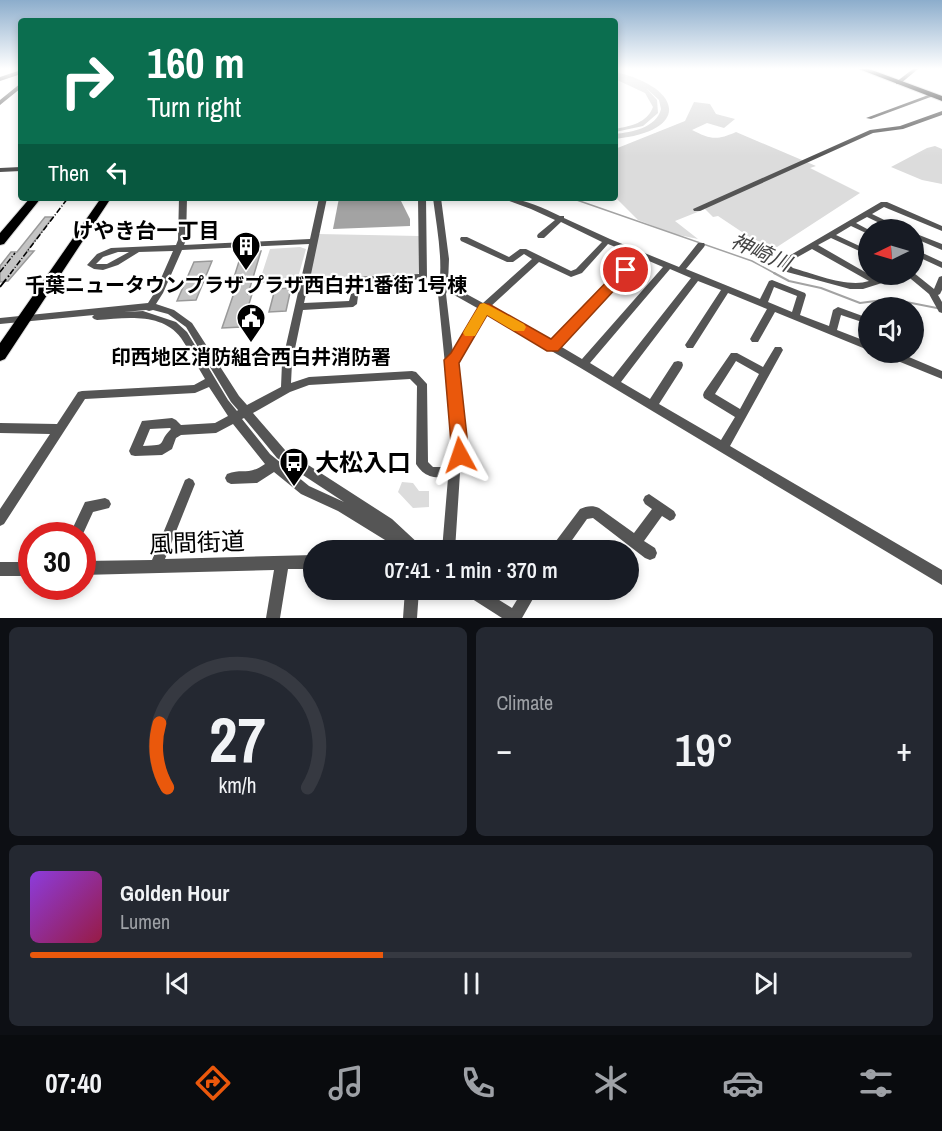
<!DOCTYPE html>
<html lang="en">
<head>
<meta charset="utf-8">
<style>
  :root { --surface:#171b24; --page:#242831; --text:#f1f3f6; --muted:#9ea1a6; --line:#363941; --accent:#ea580c }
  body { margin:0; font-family:"Archivo Narrow","Noto Sans JP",sans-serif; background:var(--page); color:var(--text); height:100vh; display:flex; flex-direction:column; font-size:22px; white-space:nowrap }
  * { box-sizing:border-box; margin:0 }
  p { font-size:20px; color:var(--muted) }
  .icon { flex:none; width:33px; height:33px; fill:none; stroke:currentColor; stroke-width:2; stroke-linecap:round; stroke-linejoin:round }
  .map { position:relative; height:618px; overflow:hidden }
  .details { display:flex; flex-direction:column; gap:9px; padding:9px; background:#0d0f14; flex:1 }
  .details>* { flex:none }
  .guide { position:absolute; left:18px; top:18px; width:600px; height:183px; border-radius:6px; box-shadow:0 3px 9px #0003; background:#0b6e4f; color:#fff; overflow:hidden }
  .needle { width:39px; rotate:265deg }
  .buttons { position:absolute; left:858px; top:219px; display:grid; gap:12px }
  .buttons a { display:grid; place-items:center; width:66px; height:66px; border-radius:50%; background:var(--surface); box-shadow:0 3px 9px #0003; font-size:30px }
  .speed { position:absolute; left:18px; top:522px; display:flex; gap:12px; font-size:30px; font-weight:700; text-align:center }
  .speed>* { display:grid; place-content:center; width:78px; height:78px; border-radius:50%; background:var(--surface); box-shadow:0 3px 9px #0003; line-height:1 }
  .speed .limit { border:9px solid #d22; background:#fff; color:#111 }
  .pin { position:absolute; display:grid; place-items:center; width:51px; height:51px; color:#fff; margin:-26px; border:3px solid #fff; border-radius:50%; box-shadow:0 2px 6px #0007 }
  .me { position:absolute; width:66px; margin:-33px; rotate:355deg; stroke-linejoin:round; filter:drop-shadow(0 0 4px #0008) }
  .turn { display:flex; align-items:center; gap:21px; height:126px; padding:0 30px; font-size:27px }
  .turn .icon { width:78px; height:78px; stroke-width:2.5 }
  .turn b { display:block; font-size:42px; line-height:51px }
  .then { display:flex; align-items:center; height:57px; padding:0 30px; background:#0003; gap:12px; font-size:22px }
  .big { font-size:45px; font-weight:600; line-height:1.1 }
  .details .tile { flex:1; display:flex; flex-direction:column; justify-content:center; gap:9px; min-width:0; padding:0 21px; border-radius:9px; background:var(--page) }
  .details .dial { align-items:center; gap:0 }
  .dial svg { height:156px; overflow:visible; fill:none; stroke:var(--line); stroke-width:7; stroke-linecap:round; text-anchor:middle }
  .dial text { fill:var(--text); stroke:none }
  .song { display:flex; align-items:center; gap:18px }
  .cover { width:72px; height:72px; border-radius:9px; background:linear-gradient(135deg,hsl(270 70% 55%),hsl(340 70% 35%)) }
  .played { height:6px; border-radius:3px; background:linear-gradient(90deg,var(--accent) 40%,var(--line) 40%) }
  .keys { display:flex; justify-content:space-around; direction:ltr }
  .heat { display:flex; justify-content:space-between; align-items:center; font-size:33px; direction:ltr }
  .details .tiles { flex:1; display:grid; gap:9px; grid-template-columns:1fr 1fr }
  .tile:last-child { grid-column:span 2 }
  .trip { position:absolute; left:303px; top:540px; width:336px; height:60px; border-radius:30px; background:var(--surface); box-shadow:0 3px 9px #0003; font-weight:600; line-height:60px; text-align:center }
  .dock { display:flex; height:96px; justify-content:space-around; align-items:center; background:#090b0e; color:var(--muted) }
  .dock .icon { width:42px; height:42px }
  .dock .active { color:var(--accent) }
  .dock b { font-size:27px; color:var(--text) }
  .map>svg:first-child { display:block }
  .green { fill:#dcdcdc }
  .water { fill:#a3a3a3 }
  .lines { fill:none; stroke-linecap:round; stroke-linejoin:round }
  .stream-far1 { stroke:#a3a3a3; stroke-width:1.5 }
  .stream { stroke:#a3a3a3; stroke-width:2 }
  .building { fill:#c4c4c4; stroke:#999; stroke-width:1.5 }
  .major-casing { stroke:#dbdbdb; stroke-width:2 }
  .highway-casing { stroke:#dbdbdb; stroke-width:2 }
  .minor { fill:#555; fill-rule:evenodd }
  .major { fill:#000; fill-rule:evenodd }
  .highway { fill:#000; fill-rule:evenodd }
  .rail-far1 { stroke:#000; stroke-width:1.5; stroke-dasharray:6 2 1 2; stroke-linecap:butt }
  .rail { stroke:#000; stroke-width:2; stroke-dasharray:10 3 1.5 3; stroke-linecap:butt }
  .route { fill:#ea580c; stroke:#983908; stroke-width:1.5 }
  .slow { fill:#f59e0b }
  .labels { text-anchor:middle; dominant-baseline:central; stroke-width:4.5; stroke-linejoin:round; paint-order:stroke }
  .poi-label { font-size:20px; font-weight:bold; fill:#000; stroke:#fff }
  .neighbourhood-label { font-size:21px; font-weight:bold; fill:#000; stroke:#fff }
  .water-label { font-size:21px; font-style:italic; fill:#444; stroke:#fff }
  .near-poi-label { font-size:24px; font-weight:bold; fill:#000; stroke:#fff; text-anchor:start }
  .near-street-label { font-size:24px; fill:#000; stroke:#fff }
</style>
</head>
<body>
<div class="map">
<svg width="942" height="618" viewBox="0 0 942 618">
  <rect width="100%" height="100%" fill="#fff"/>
  <path class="green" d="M615,72C682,87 692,131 615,139V134C632,132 656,128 661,109L659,100L646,88L657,100L658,113L643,126L615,132V129C631,126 647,123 653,107L645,93L615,79Z
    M694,102L710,104L716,114L735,119L724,128L707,123L692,130C710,139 716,141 736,132L816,166L810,168L860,193L777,247L754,240L718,216L713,217L705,209L675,221L698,239L674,234L638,220L615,197V149L685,121Z
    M935,146L942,149V184L922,180L891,167L927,148Z
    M318,234L419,236V273L416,275L311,280L308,277Z
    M300,247L306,249L297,281L259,283L270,249Z
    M402,482L413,483L419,491H429V507L413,508L398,492Z"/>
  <path class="water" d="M339,198L400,199L410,219V226L333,229Z"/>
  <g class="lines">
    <path class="stream-far1" d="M571,198L752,261L776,274"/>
    <path class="stream" d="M774,273L789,281L821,288L860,303L891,299L942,309"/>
  </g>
  <path class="building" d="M45,217H53L27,251H34L8,281L0,282V266L11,252H17Z
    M261,251L248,294H252L242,327L222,328L235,290H230L242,252Z
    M212,261L196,300L177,301L194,262Z
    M291,288L286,311L269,312L275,289Z"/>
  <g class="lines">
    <g class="major-casing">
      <path id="major" d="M859,69H869L942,96V101Z"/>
    </g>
    <g class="highway-casing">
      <path id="highway" d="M30,198H41L4,244L0,245V233Z
        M101,198H111L5,359L0,361V343Z"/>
    </g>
    <path class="minor" d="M913,69H918L900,84H896V82Z
      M21,70V74L0,81V77Z
      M21,83V88L0,105V100Z
      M931,94L936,95L871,119L866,118Z
      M942,111V115L903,129L873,133L700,211H694L693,209L870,130L900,126Z
      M21,167V171L0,172V168Z
      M179,198H187L186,240L184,245L310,239L319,198H327L310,279L419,274L418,198H426L427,277L426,279L308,285L304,303L349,301L351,294L354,293L358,296L357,304L353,307L303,310L292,363L291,383L309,377L412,371L416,372L427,384L428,462L433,467H450L454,455L438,294C444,262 437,230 433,198H441L449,259L448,284L483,303L532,259L524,254L513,262H507L461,241L460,239L461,237H467L509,257L520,249H526L571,271L576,269L602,242L561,222L544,238H538L537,236L538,234L555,220L531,209L501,198C522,198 541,207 560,216H564V218L610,239L679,267L698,243H704L705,245L704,247L686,269L760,299L769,281L772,280L805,293L806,295L800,315L829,326L833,310L838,307L868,318V324L841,315L837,330L868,342V350L775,312L758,342H752L750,339L767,309L728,293L693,348H687L685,345L721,290L698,281L621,382L650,399L674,362L678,361L682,362L683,365L682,368L659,404L721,440L735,417L704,398L703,395L704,392L731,353H737L763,367L775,347H781L783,350L730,446L942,570V585L579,367L486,313L459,360L455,363L466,455L460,473L455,550H442L448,478C434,478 424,477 416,464L417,386L410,379L309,385L290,392L253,413L285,450L392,519L420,545L421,550H406L398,548L338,511L301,494L274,472L257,483L231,484L227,482L225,478L227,474C243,468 248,476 265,464L233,424L216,433L181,435L176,438L172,449L162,455L135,456L131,455L129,451L142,421L172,418L176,420L181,425L215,423L228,416L209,387L195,393L85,399L4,524L0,526V509L50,434L0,433V423L57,424L78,392L82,391L194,385L205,379C197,366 190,351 181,338C162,312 125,318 97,320L94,319L92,317L94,315L0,324V318L148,303L155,292L173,251L139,252L118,265L103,270L94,269L87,265L97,254L111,248L176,245L178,240ZM309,244L282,363L281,387L247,405L239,396L192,323L174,310L156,304L163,293L182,250ZM608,244L635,255L552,342L490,307L539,262L571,277L582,273ZM118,252H129L107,264H96L103,257ZM642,258L663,267L582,359L560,346ZM670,269L691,278L613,377L590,363ZM774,287L797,296L792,312L768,302ZM447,291L479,309L453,353L446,294ZM146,310L149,311L153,310L168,314L186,327L231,402L238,410L237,411L228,400L187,332L176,322L143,311L124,312ZM736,361L759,374L740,409L715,394ZM244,418L277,458L344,502L309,486L270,454L242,419ZM170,428L171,429C156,444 170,445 143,446L150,429Z
      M881,202H887L942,226V231L884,207L872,214L905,230H894L867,217L856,223L869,230L868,234L851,226L836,235L868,250V255L831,238L818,245L877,279L890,274H905L904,276L863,289H850L787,272L777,263ZM812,249L869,281C848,288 814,274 793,268L787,263Z
      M914,233L942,244V250L914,238Z
      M914,249L942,262V268L914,255Z
      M914,273L934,289L939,277L942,276V290L940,294L938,295L942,302V313L939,312L929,294L905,274H914Z
      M881,352H897L942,371V379L883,355Z
      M189,478L193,480L195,484L165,559L314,555V569H288L280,618H266L274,570L82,575V561L152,560L185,480Z
      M649,494L674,511L676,515L674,519L670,521L662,516L644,541L655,548L657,553L655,558L650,560L645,558L593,518L587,519L565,550H552L553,545L580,509C586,506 593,505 599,508L634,533L652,509L645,504L643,500L645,496Z
      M105,498L109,500L111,504L109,508L93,512L82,536H69L85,502Z
      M0,562H32V576H0Z
      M405,590H419L417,618H403Z
      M464,590H483L512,608L523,590H538L522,618H502L466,595Z"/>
    <use href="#major" class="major"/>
    <use href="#highway" class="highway"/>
    <path class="rail-far1" d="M0,272L15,253
      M10,274L68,198"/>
    <path class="rail" d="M0,287L11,273"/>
  </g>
  <linearGradient id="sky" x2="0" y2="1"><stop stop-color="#8cadcc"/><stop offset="0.44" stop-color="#fff"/><stop offset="1" stop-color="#fff" stop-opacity="0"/></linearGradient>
  <rect width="942" height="156" fill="url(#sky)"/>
  <path class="route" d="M626,266L632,270L630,273L558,351H547L487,315L459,363L469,455L466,461L460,463L454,461L452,455L444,360L451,353L480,304H489L551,339L621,267Z"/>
  <path class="slow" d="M484,303L524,324L526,327L524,331H514L487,315L475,336H465L463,333L465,329L480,304Z"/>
  <defs>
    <g id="building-pin" transform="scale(1.5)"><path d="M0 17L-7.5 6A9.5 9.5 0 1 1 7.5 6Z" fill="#000" stroke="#fff"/><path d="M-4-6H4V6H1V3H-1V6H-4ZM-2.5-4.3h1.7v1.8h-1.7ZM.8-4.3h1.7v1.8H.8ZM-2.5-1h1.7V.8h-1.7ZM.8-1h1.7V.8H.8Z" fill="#fff"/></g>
    <g id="civic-pin" transform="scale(1.5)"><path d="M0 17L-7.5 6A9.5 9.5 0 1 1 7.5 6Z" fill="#000" stroke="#fff"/><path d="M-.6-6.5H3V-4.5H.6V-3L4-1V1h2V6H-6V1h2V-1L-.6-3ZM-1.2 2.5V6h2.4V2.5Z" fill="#fff"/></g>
    <g id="bus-pin" transform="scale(1.5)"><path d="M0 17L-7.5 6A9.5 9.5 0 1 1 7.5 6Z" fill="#000" stroke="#fff"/><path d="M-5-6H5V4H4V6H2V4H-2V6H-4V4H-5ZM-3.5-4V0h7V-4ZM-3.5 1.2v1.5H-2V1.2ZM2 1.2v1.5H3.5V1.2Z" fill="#fff"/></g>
  </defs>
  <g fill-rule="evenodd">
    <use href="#building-pin" x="246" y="246"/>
    <use href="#civic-pin" x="251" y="318"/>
    <use href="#bus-pin" x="294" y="462"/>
  </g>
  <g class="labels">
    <g class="poi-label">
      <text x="246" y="284">千葉ニュータウンプラザプラザ西白井1番街 1号棟</text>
      <text x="251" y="356">印西地区消防組合西白井消防署</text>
    </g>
    <g class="neighbourhood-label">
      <text x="146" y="230">けやき台一丁目</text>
    </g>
    <g class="water-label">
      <text transform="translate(761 252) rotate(24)">神崎川</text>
    </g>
    <g class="near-poi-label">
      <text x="315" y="462">大松入口</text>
    </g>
    <g class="near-street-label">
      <text transform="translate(197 542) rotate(-2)">風間街道</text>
    </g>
  </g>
</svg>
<div class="buttons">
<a><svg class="needle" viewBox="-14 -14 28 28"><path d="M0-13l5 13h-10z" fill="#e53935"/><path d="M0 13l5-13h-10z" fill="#9ea1a6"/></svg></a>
<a><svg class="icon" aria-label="sound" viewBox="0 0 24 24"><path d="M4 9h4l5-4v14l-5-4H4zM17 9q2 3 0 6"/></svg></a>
</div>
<div class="speed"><div class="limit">30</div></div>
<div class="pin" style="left:626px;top:270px;background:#d93025"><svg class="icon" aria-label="arrive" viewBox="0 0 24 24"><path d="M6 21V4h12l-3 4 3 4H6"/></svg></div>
<svg class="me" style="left:460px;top:455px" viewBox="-20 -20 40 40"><path d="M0-17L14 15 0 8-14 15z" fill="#ea580c" stroke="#fff" stroke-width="4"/></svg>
<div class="trip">07:41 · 1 min · 370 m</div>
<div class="guide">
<div class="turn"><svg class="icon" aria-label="right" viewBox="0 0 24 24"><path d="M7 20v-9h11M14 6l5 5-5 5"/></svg><div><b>160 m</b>Turn right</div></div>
<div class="then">Then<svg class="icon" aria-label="left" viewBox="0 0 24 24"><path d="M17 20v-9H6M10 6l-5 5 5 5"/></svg></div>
</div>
</div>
<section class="details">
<div class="tiles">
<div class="tile dial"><svg viewBox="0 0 100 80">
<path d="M14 69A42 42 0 1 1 86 69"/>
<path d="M14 69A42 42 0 0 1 10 36" stroke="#ea580c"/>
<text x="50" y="56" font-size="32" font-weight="700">27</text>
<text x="50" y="72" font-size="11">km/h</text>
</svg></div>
<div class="tile"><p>Climate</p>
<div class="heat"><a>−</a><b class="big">19°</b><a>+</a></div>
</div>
<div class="tile">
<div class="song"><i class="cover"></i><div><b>Golden Hour</b><p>Lumen</p></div></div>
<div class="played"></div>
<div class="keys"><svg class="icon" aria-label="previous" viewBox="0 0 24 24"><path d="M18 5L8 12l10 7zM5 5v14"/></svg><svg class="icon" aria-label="pause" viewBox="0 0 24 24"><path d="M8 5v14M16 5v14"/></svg><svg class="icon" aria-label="next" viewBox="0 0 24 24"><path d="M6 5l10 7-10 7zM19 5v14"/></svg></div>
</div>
</div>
</section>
<nav class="dock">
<b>07:40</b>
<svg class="icon active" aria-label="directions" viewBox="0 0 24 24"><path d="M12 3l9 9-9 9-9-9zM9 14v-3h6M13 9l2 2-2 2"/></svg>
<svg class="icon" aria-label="music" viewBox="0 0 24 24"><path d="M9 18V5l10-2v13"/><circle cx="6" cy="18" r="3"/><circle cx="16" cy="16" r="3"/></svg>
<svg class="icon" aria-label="phone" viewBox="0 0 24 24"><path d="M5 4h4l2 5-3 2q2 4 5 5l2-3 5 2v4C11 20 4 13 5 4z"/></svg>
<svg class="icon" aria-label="climate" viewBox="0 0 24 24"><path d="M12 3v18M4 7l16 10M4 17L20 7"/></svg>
<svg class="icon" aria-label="car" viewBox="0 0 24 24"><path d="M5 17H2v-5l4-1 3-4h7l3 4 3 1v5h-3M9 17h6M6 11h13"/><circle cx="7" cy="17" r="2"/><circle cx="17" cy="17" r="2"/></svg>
<svg class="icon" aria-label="filters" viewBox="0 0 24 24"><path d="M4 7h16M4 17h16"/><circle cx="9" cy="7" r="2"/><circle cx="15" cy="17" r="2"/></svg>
</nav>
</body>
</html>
